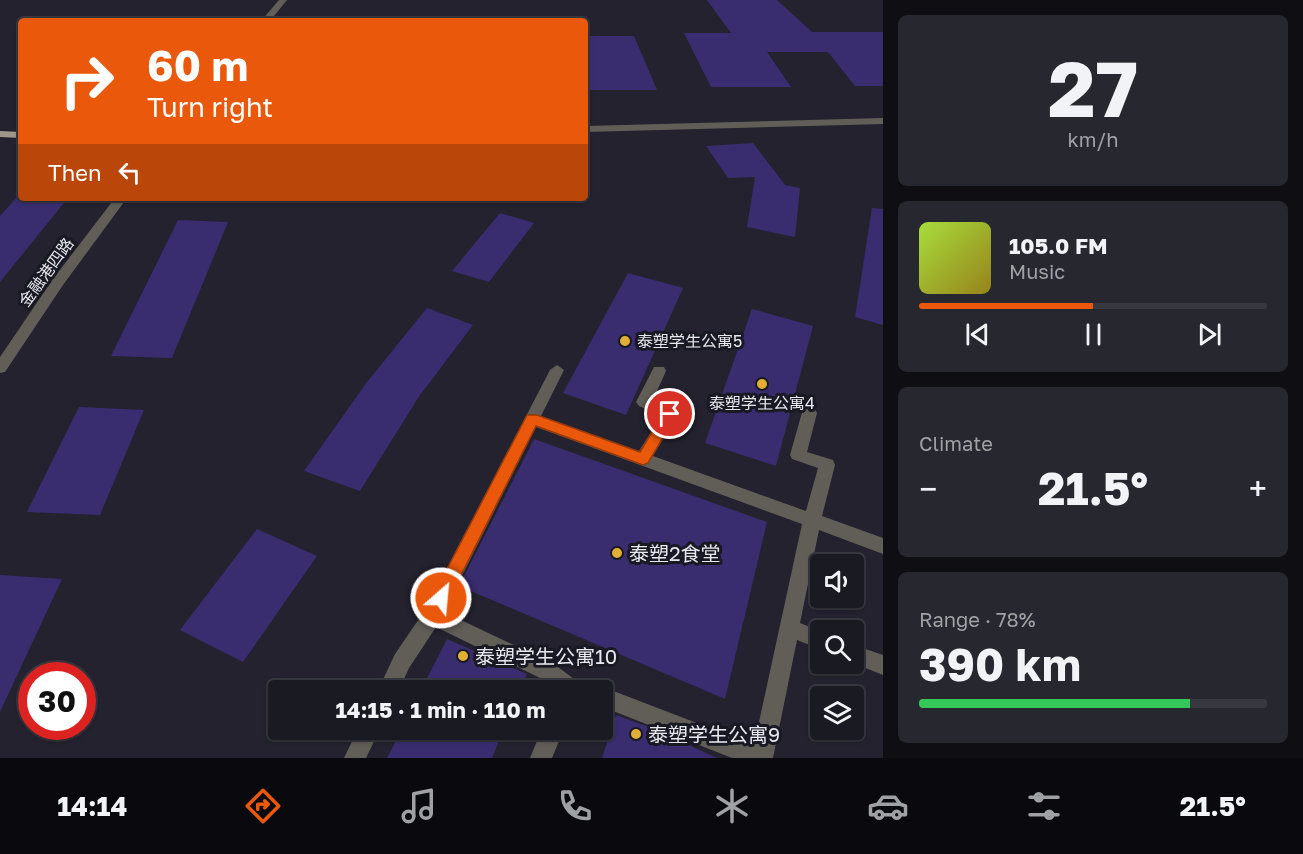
<!DOCTYPE html>
<html lang="en">
<head>
<meta charset="utf-8">
<style>
  :root { --surface:#1a1a22; --page:#27272f; --text:#f1f3f6; --muted:#9fa1a5; --line:#383840; --accent:#ea580c }
  body { margin:0; font-family:"Golos Text","Noto Sans SC",sans-serif; background:var(--page); color:var(--text); height:100vh; display:flex; flex-direction:column; font-size:22px; white-space:nowrap }
  * { box-sizing:border-box; margin:0 }
  p { font-size:20px; color:var(--muted) }
  .icon { flex:none; width:33px; height:33px; fill:none; stroke:currentColor; stroke-width:2; stroke-linecap:round; stroke-linejoin:round }
  .map { position:relative; flex:1; overflow:hidden }
  .details { display:flex; flex-direction:column; gap:15px; padding:15px; background:#0e0e13; width:420px }
  .details>* { flex:none }
  .guide { position:absolute; left:18px; top:18px; width:570px; height:183px; border-radius:6px; box-shadow:0 2px 4px #0004,0 0 0 2px var(--line); background:#ea580c; color:#fff; overflow:hidden }
  .tools { position:absolute; left:810px; top:554px; display:grid; gap:12px }
  .tools a { display:grid; place-items:center; width:54px; height:54px; border-radius:6px; background:var(--surface); box-shadow:0 2px 4px #0004,0 0 0 2px var(--line); font-size:30px }
  .speed { position:absolute; left:18px; top:662px; display:flex; gap:12px; font-size:30px; font-weight:700; text-align:center }
  .speed>* { display:grid; place-content:center; width:78px; height:78px; border-radius:50%; background:var(--surface); box-shadow:0 2px 4px #0004,0 0 0 2px var(--line); line-height:1 }
  .speed .limit { border:9px solid #d22; background:#fff; color:#111 }
  .pin { position:absolute; display:grid; place-items:center; width:51px; height:51px; color:#fff; margin:-26px; border:3px solid #fff; border-radius:50%; box-shadow:0 2px 6px #0007 }
  .me { position:absolute; width:66px; margin:-33px; rotate:27deg; stroke-linejoin:round; filter:drop-shadow(0 0 4px #0008) }
  .turn { display:flex; align-items:center; gap:21px; height:126px; padding:0 30px; font-size:27px }
  .turn .icon { width:78px; height:78px; stroke-width:2.5 }
  .turn b { display:block; font-size:42px; line-height:51px }
  .then { display:flex; align-items:center; height:57px; padding:0 30px; background:#0003; gap:12px; font-size:22px }
  .big { font-size:45px; font-weight:700; line-height:1.1 }
  .details .widget { flex:1; display:flex; flex-direction:column; justify-content:center; gap:9px; min-width:0; padding:0 21px; border-radius:9px; background:var(--page) }
  .details .dial { align-items:center; gap:0 }
  .dial b { font-size:78px; line-height:1 }
  .song { display:flex; align-items:center; gap:18px }
  .cover { width:72px; height:72px; border-radius:9px; background:linear-gradient(135deg,hsl(80 70% 55%),hsl(50 70% 35%)) }
  .played { height:6px; border-radius:3px; background:linear-gradient(90deg,var(--accent) 50%,var(--line) 50%) }
  .keys { display:flex; justify-content:space-around; direction:ltr }
  .heat { display:flex; justify-content:space-between; align-items:center; font-size:33px; direction:ltr }
  .charge { height:9px; border-radius:4px; background:linear-gradient(90deg,#34c759 78%,var(--line) 0) }
  .trip { position:absolute; left:268px; top:680px; width:345px; height:60px; border-radius:6px; background:var(--surface); box-shadow:0 2px 4px #0004,0 0 0 2px var(--line); font-weight:700; line-height:60px; text-align:center }
  .tab-bar { display:flex; height:96px; justify-content:space-around; align-items:center; background:#0a0a0e; color:var(--muted) }
  .tab-bar .icon { width:42px; height:42px }
  .tab-bar .on { color:var(--accent) }
  .tab-bar b { font-size:27px; color:var(--text) }
  main { display:flex; flex:1; min-height:0 }
  .map>svg:first-child { display:block }
  .building { fill:#392d70 }
  .lines { fill:none; stroke-linecap:round; stroke-linejoin:round }
  .minor { fill:#615e58; fill-rule:evenodd }
  .major { fill:#9e988b; fill-rule:evenodd }
  .route { fill:#ea580c; stroke:#983908; stroke-width:1.5 }
  .poi-dot { fill:#e1af34; stroke:#191924; stroke-width:2 }
  .labels { text-anchor:middle; dominant-baseline:central; stroke-width:6; stroke-linejoin:round; paint-order:stroke }
  .street-label { font-size:16px; fill:#e7e7ef; stroke:#191924 }
  .poi-label { font-size:16px; fill:#e7e7ef; stroke:#191924; text-anchor:start }
  .near-poi-label { font-size:20px; fill:#e7e7ef; stroke:#191924; text-anchor:start }
</style>
</head>
<body>
<main>
<div class="map">
<svg width="883" height="758" viewBox="0 0 883 758">
  <rect width="100%" height="100%" fill="#23222e"/>
  <path class="building" d="M707,0H777L812,32H883V86H855L828,52H767L791,87H711L684,33H731Z
    M585,36H634L657,90H585Z
    M753,143L785,185L800,188L795,237L747,227L755,177L728,178L706,146Z
    M16,198H68L0,282V216Z
    M872,208L883,209V325L855,317Z
    M500,213L534,223L489,282L452,271Z
    M178,220L228,222L172,358L111,356Z
    M628,273L683,288L626,415L563,393Z
    M427,308L473,325L418,398L360,491L304,471L367,382Z
    M752,309L813,326L776,466L705,443Z
    M79,407L144,410L100,515L27,512Z
    M534,439L767,522L725,699L459,586Z
    M257,529L317,556L243,662L180,630Z
    M0,575L62,579L0,712Z
    M447,639L527,674L520,690H421Z
    M616,715L654,729L717,758H602Z
    M402,729H504L492,758H387Z"/>
  <g class="lines">
    <path class="minor" d="M279,0H287L270,21H261Z
      M883,118V124L585,132V126Z
      M115,198H127L63,285L5,372L0,373V357L53,279Z
      M557,365L564,370L541,416L639,451L661,416L639,406L636,402L654,367H664L666,371L653,400L676,410L678,414L653,456L806,511L818,468L792,459L790,455L803,409H815L817,413L807,452L833,460L835,465L822,516L883,538V554L819,530L800,623L820,631V649L797,640L773,758H732L603,707V690H596L603,687L754,745L802,524L536,427L444,612L554,664L574,679L586,683L589,690H556L540,678L436,627L409,668L399,690H378L395,654L425,610L550,370Z
      M854,645L883,655V675L853,663Z
      M358,729H380L366,758H344Z
      M542,729H564L552,758H530Z"/>
    <path class="major" d="M0,131L21,132V138L0,137Z"/>
  </g>
  <path class="route" d="M670,409L677,414L648,463L643,465L536,426L447,603L441,606L435,603L432,598L435,592L527,415H537L640,452L665,410Z"/>
  <g class="poi-dot">
    <circle cx="625" cy="341" r="6"/>
    <circle cx="762" cy="384" r="6"/>
    <circle cx="617" cy="553" r="6"/>
    <circle cx="463" cy="656" r="6"/>
    <circle cx="636" cy="734" r="6"/>
  </g>
  <g class="labels">
    <g class="street-label">
      <text transform="translate(46 272) rotate(-54)">金融港四路</text>
    </g>
    <g class="poi-label">
      <text x="637" y="341">泰塑学生公寓5</text>
      <text x="762" y="403" text-anchor="middle">泰塑学生公寓4</text>
    </g>
    <g class="near-poi-label">
      <text x="629" y="553">泰塑2食堂</text>
      <text x="475" y="656">泰塑学生公寓10</text>
      <text x="648" y="734">泰塑学生公寓9</text>
    </g>
  </g>
</svg>
<div class="tools">
<a><svg class="icon" aria-label="sound" viewBox="0 0 24 24"><path d="M4 9h4l5-4v14l-5-4H4zM17 9q2 3 0 6"/></svg></a>
<a><svg class="icon" aria-label="search" viewBox="0 0 24 24"><circle cx="10" cy="10" r="6"/><path d="M15 15l6 6"/></svg></a>
<a><svg class="icon" aria-label="layers" viewBox="0 0 24 24"><path d="M12 4l9 5-9 5-9-5zM3 14l9 5 9-5"/></svg></a>
</div>
<div class="speed"><div class="limit">30</div></div>
<div class="pin" style="left:670px;top:414px;background:#d93025"><svg class="icon" aria-label="arrive" viewBox="0 0 24 24"><path d="M6 21V4h12l-3 4 3 4H6"/></svg></div>
<svg class="me" style="left:441px;top:598px" viewBox="-20 -20 40 40"><circle r="17" fill="#ea580c" stroke="#fff" stroke-width="3"/><path d="M0-11L8 9 0 5-8 9z" fill="#fff"/></svg>
<div class="trip">14:15 · 1 min · 110 m</div>
<div class="guide">
<div class="turn"><svg class="icon" aria-label="right" viewBox="0 0 24 24"><path d="M7 20v-9h11M14 6l5 5-5 5"/></svg><div><b>60 m</b>Turn right</div></div>
<div class="then">Then<svg class="icon" aria-label="left" viewBox="0 0 24 24"><path d="M17 20v-9H6M10 6l-5 5 5 5"/></svg></div>
</div>
</div>
<section class="details">
<div class="widget dial"><b>27</b><p>km/h</p></div>
<div class="widget">
<div class="song"><i class="cover"></i><div><b>105.0 FM</b><p>Music</p></div></div>
<div class="played"></div>
<div class="keys"><svg class="icon" aria-label="previous" viewBox="0 0 24 24"><path d="M18 5L8 12l10 7zM5 5v14"/></svg><svg class="icon" aria-label="pause" viewBox="0 0 24 24"><path d="M8 5v14M16 5v14"/></svg><svg class="icon" aria-label="next" viewBox="0 0 24 24"><path d="M6 5l10 7-10 7zM19 5v14"/></svg></div>
</div>
<div class="widget"><p>Climate</p>
<div class="heat"><a>−</a><b class="big">21.5°</b><a>+</a></div>
</div>
<div class="widget"><p>Range · 78%</p><b class="big">390 km</b><div class="charge"></div></div>
</section>
</main>
<nav class="tab-bar">
<b>14:14</b>
<svg class="icon on" aria-label="directions" viewBox="0 0 24 24"><path d="M12 3l9 9-9 9-9-9zM9 14v-3h6M13 9l2 2-2 2"/></svg>
<svg class="icon" aria-label="music" viewBox="0 0 24 24"><path d="M9 18V5l10-2v13"/><circle cx="6" cy="18" r="3"/><circle cx="16" cy="16" r="3"/></svg>
<svg class="icon" aria-label="phone" viewBox="0 0 24 24"><path d="M5 4h4l2 5-3 2q2 4 5 5l2-3 5 2v4C11 20 4 13 5 4z"/></svg>
<svg class="icon" aria-label="climate" viewBox="0 0 24 24"><path d="M12 3v18M4 7l16 10M4 17L20 7"/></svg>
<svg class="icon" aria-label="car" viewBox="0 0 24 24"><path d="M5 17H2v-5l4-1 3-4h7l3 4 3 1v5h-3M9 17h6M6 11h13"/><circle cx="7" cy="17" r="2"/><circle cx="17" cy="17" r="2"/></svg>
<svg class="icon" aria-label="filters" viewBox="0 0 24 24"><path d="M4 7h16M4 17h16"/><circle cx="9" cy="7" r="2"/><circle cx="15" cy="17" r="2"/></svg>
<b>21.5°</b>
</nav>
</body>
</html>
